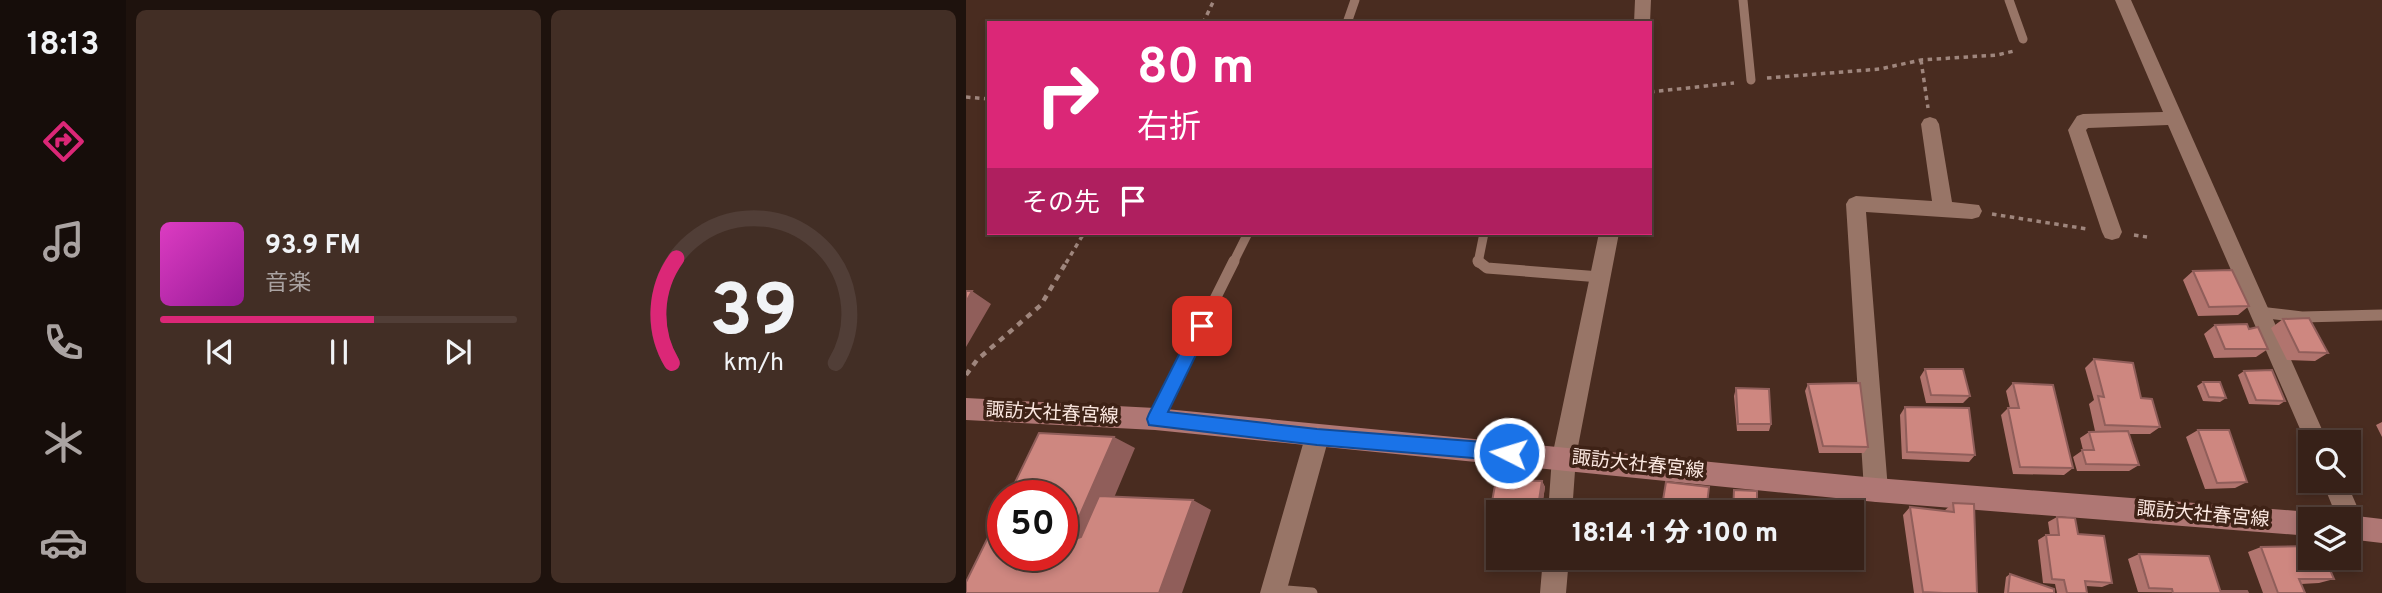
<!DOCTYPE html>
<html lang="ja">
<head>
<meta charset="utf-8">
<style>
  :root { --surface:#372118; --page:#422e25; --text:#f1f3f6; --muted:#aaa3a2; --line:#513e37; --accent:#db2777 }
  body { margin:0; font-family:Overpass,"Noto Sans JP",sans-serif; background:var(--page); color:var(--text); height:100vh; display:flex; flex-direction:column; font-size:26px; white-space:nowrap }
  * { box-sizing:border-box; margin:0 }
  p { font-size:23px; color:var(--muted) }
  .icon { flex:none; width:38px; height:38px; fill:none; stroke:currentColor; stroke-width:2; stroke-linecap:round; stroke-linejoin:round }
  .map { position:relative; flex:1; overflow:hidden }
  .drawer { display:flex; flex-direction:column; gap:10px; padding:10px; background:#1e120d; width:840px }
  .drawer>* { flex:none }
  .banner { position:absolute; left:21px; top:21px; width:665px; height:214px; border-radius:0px; box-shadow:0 4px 10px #0003,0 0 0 2px var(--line); background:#db2777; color:#fff; overflow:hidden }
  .controls { position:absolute; left:1332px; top:430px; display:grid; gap:14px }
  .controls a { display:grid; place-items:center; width:63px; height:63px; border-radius:0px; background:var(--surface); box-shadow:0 4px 10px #0003,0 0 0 2px var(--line); font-size:35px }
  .speed { position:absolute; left:21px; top:480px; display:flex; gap:14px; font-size:35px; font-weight:700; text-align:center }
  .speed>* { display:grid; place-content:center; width:91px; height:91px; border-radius:50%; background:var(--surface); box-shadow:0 4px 10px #0003,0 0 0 2px var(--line); line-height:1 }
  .speed .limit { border:10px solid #d22; background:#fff; color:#111 }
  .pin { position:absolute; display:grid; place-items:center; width:60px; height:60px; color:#fff; margin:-30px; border-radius:14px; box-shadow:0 4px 10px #0006 }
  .me { position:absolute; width:77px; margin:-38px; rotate:275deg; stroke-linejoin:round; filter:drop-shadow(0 0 5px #0008) }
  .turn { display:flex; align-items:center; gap:24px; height:147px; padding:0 35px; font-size:32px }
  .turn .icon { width:91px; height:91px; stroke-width:2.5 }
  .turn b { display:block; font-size:49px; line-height:60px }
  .then { display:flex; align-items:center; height:66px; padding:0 35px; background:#0003; gap:14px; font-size:26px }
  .drawer .widget { flex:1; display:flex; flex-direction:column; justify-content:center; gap:10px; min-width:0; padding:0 24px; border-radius:10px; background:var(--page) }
  .drawer .dial { align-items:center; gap:0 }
  .dial svg { height:182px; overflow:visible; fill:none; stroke:var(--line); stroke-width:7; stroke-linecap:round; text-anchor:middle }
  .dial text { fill:var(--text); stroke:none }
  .song { display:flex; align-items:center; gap:21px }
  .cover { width:84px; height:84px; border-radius:10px; background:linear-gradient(135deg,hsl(310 70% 55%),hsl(300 70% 35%)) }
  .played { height:7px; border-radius:4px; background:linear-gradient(90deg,var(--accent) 60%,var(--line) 60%) }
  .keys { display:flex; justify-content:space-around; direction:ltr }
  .drawer .tiles { flex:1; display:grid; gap:10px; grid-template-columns:repeat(2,1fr) }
  .trip { position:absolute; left:520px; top:500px; width:378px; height:70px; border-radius:0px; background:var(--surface); box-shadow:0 4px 10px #0003,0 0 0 2px var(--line); font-weight:800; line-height:70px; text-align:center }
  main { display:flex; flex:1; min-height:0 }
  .menu { display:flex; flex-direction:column; width:126px; justify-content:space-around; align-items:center; background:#160d0a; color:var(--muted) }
  .menu .icon { width:49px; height:49px }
  .menu .on { color:var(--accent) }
  .menu b { font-size:32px; color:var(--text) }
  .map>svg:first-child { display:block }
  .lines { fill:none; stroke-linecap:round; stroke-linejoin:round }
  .path-far1 { stroke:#9f867d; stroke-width:3.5; stroke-dasharray:4.5 4.5; stroke-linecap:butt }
  .path { stroke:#9f867d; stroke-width:4.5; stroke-dasharray:6 6; stroke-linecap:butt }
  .lane-far1 { stroke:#987567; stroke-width:9 }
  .lane { stroke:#987567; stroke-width:11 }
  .street { fill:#987567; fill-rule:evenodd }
  .secondary { fill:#af7774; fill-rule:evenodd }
  .wall { fill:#b1746e }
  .shaded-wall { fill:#905e5a }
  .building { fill:#ce8780; stroke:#905e5a; stroke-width:2 }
  .route { fill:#1a73e8; stroke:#114b97; stroke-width:2 }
  .labels { text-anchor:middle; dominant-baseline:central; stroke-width:7; stroke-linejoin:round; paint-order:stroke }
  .street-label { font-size:19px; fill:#fce8e1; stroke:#3e2216 }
</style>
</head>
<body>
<main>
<nav class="menu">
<b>18:13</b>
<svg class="icon on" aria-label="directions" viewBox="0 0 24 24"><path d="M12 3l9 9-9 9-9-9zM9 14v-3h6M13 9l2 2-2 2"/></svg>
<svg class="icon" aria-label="music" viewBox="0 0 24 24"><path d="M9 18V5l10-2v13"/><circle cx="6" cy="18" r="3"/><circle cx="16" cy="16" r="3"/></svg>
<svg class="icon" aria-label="phone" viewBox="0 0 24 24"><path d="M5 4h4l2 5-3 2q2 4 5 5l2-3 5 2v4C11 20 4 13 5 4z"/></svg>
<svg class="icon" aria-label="climate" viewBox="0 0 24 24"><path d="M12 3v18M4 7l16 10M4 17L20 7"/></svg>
<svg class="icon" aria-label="car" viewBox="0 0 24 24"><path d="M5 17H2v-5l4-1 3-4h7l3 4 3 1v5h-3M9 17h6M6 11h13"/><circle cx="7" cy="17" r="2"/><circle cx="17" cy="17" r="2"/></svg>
</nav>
<section class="drawer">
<div class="tiles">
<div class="widget">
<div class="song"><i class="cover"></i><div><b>93.9 FM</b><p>音楽</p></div></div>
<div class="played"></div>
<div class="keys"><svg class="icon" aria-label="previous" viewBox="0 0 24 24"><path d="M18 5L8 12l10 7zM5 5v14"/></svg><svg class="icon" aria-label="pause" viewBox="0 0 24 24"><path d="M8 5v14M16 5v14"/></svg><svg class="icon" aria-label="next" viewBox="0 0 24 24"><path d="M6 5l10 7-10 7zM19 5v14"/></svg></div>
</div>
<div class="widget dial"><svg viewBox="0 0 100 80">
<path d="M14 69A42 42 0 1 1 86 69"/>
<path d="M14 69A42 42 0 0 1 16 23" stroke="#db2777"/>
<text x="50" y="56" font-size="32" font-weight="700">39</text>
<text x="50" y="72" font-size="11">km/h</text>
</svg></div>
</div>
</section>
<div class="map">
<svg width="1416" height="593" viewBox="0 0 1416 593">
  <rect width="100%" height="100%" fill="#492c20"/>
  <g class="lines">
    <path class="path-far1" d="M237,23L248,0
      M955,60L962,108
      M801,78L914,69L955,60L1031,55L1048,51
      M684,92L768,83
      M0,97L23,99
      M1026,214L1121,229
      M1168,235L1181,237
      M100,263L118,233"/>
    <path class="path" d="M0,375L11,360L75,305L101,261"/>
    <path class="lane-far1" d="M777,0L785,80
      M1043,0L1057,39
      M381,23L389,0
      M267,263L282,233
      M512,263L518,233"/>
    <path class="lane" d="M512,261L521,268L634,277
      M1293,312L1336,317L1416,315
      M189,419L268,261
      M308,590L346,593"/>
    <path class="street" d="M669,0H685L684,23H668Z
      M1149,0H1165L1362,443H1344V452L1202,125L1122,128L1120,130L1156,232L1153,238L1146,240L1139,238L1136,232L1102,130L1111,116L1117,114L1197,112Z
      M964,117L970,119L973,124L986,202L1013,205L1016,211L1013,217L1006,219L900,212L922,490L919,498L910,502L901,498L898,490L880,204L883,199L890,196L966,201L955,124L958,119Z
      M633,233H653L610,457L606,513H582L586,457Z
      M351,426L359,429L363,437L320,593H294L339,437L343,429Z
      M1356,481H1380L1400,527L1397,536L1388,539L1382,537V520H1372Z
      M577,558H603L600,593H574Z"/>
    <path class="secondary" d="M0,398L189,408L910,478L1344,512L1353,515L1355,520H1344V536L910,502L189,430L0,420Z
      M1382,515L1416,519V543L1382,539V520H1373Z"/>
  </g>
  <path class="wall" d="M1227,271L1283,306L1272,315L1232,316L1217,280Z
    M1317,319L1362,353L1349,361L1321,360L1305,328Z
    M1249,325L1283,329L1302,349L1290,357L1248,358L1238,334Z
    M1128,359L1175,398L1194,427L1184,434H1163L1173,465L1163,471H1111L1107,457L1117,450L1114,438L1123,432L1129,431L1123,404L1128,400L1119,368Z
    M959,369L1004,396L997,403H960L954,377Z
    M1278,371L1319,401L1313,405L1283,404L1272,375Z
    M1237,382L1260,398L1254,402L1237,401L1231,386Z
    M1047,383L1107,468L1098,475L1047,474L1035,415L1042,408H1044L1040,391Z
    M842,384L902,447L898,453H853L839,391Z
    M770,388L805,424L803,431H771L768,396Z
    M939,407L1009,455L1003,462L936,459L934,415Z
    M1416,422V437L1410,425Z
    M1232,430L1281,482L1269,488L1239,489L1220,437Z
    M530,480L576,481L579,487L575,513H532V540L525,539L520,534Z
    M987,503L1011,593H948L937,515L944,507L978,511Z
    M1091,517L1112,534L1146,583L1136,587L1120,586L1121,593H1091L1089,584L1077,583L1072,540L1080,535H1084L1082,522Z
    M1295,547L1368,579L1353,583L1335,584L1339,593H1297L1282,552Z
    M1173,554L1254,591L1282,593L1172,592L1162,559Z
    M1044,574L1088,593H1038L1040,577Z"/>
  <path class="shaded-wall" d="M6,291L25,304L0,347V302Z
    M148,437L169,448L126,550L102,542Z
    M576,481L579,487L575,513H571Z
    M227,500L245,510L216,593H193Z"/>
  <path class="building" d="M1266,270L1283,306L1243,307L1227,271Z
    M0,291H6L0,302Z
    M1343,318L1362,353L1333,352L1317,319Z
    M1281,324L1283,329L1292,327L1302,349H1259L1249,325Z
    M1128,359L1167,363L1175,398L1186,399L1194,427L1139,425L1132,396L1138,397Z
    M959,369H997L1004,396L965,395Z
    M1306,370L1319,401L1290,400L1278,371Z
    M1237,382H1254L1260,398L1243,397Z
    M894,383L902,447L857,446L842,384Z
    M1047,383L1087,385L1107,468L1054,467L1042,408H1053Z
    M770,388L803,389L805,424H772Z
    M939,407L1003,408L1009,455L941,452Z
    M1232,430H1263L1281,482L1251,483Z
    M1162,431L1173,465L1120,464L1116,450H1128L1123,432Z
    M73,433L148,437L102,542L115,537L133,496L227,500L193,593H0V582L37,507V555H96V495H43Z
    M530,480L576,481L571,513H532V535L520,534Z
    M700,482L743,487L740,513L695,512Z
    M768,490L791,491V513H767Z
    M987,503L1008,504L1011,593H978L957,592L944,507L988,512Z
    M1091,517L1109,518L1112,534L1138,536L1146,583L1119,581L1121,593H1101L1098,580L1086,579L1080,535H1093Z
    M1344,546V558H1359L1368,579H1333L1339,593H1312L1295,547Z
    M1173,554L1243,556L1255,593H1207L1206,589L1183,588Z
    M1044,574L1088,589V593H1042Z
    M1255,591H1281L1282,593H1256Z"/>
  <path class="route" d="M236,319L242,321L244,326L202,412L351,429L543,444L549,447L552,453L549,459L543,461L351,445L183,425L181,419L183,414L230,321Z"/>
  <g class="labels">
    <g class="street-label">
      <text transform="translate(86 414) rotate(3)">諏訪大社春宮線</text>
      <text transform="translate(672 465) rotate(6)">諏訪大社春宮線</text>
      <text transform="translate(1237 515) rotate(5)">諏訪大社春宮線</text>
    </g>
  </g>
</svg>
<div class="controls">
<a><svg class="icon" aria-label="search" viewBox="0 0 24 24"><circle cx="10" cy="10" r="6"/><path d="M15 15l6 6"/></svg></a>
<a><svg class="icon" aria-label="layers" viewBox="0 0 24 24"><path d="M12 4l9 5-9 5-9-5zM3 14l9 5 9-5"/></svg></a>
</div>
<div class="speed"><div class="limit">50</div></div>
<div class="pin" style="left:236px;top:326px;background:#d93025"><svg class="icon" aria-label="arrive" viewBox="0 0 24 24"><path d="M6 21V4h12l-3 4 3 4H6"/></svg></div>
<svg class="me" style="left:543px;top:453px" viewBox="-20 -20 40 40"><circle r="17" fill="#1a73e8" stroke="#fff" stroke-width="3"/><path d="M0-11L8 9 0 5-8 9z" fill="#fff"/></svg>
<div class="trip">18:14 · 1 分 · 100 m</div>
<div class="banner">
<div class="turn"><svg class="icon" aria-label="right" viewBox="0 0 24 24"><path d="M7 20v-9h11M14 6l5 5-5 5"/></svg><div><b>80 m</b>右折</div></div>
<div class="then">その先<svg class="icon" aria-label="arrive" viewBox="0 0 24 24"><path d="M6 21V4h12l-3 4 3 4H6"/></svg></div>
</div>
</div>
</main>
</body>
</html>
